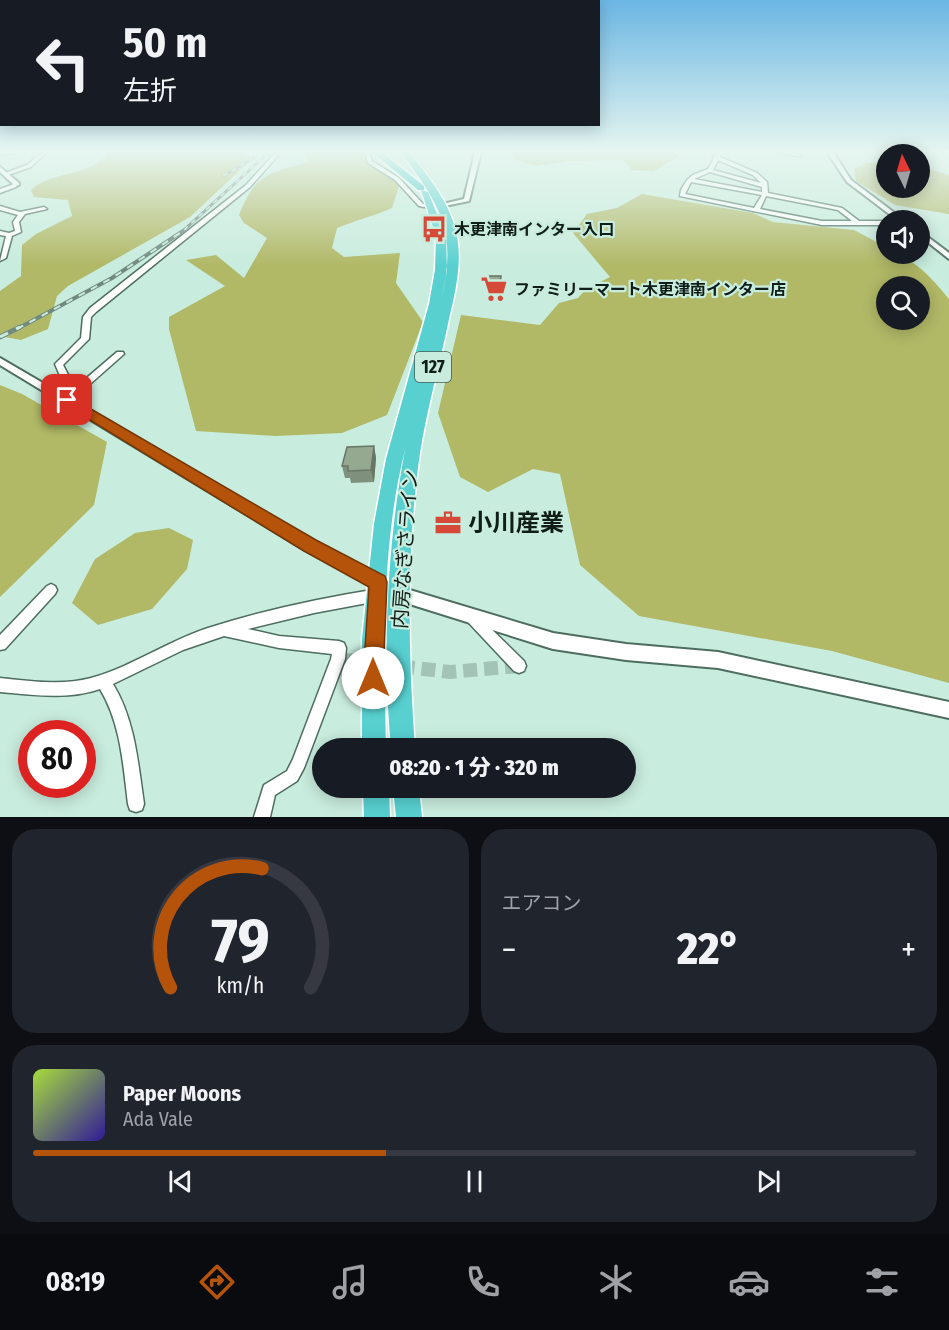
<!DOCTYPE html>
<html lang="ja">
<head>
<meta charset="utf-8">
<style>
  :root { --surface:#171b24; --page:#20242c; --text:#f1f3f6; --muted:#9ea1a6; --line:#363941; --accent:#b45309 }
  body { margin:0; font-family:"Fira Sans Condensed","Noto Sans JP",sans-serif; background:var(--page); color:var(--text); height:100vh; display:flex; flex-direction:column; font-size:22px; white-space:nowrap }
  * { box-sizing:border-box; margin:0 }
  p { font-size:20px; color:var(--muted) }
  .icon { flex:none; width:33px; height:33px; fill:none; stroke:currentColor; stroke-width:2; stroke-linecap:round; stroke-linejoin:round }
  .map { position:relative; height:817px; overflow:hidden }
  .details { display:flex; flex-direction:column; gap:12px; padding:12px; background:#0d0f14; flex:1 }
  .details>* { flex:none }
  .top-card { position:absolute; left:0px; top:0px; width:600px; height:126px; box-shadow:0 3px 15px #0003; background:#171b24; color:var(--text); overflow:hidden }
  .needle { width:39px; rotate:355deg }
  .buttons { position:absolute; left:876px; top:144px; display:grid; gap:12px }
  .buttons a { display:grid; place-items:center; width:54px; height:54px; border-radius:50%; background:var(--surface); box-shadow:0 3px 15px #0003; font-size:30px }
  .speed { position:absolute; left:18px; top:720px; display:flex; gap:12px; font-size:30px; font-weight:700; text-align:center }
  .speed>* { display:grid; place-content:center; width:78px; height:78px; border-radius:50%; background:var(--surface); box-shadow:0 3px 15px #0003; line-height:1 }
  .speed .limit { border:9px solid #d22; background:#fff; color:#111 }
  .pin { position:absolute; display:grid; place-items:center; width:51px; height:51px; color:#fff; margin:-26px; border-radius:12px; box-shadow:0 3px 9px #0006 }
  .me { position:absolute; width:66px; margin:-33px; rotate:0deg; stroke-linejoin:round; filter:drop-shadow(0 0 4px #0008) }
  .turn { display:flex; align-items:center; gap:21px; height:126px; padding:0 24px; font-size:27px }
  .turn .icon { width:78px; height:78px; stroke-width:2.5 }
  .turn b { display:block; font-size:42px; line-height:51px }
  .big { font-size:45px; font-weight:800; line-height:1.1 }
  .details .card { flex:1; display:flex; flex-direction:column; justify-content:center; gap:9px; min-width:0; padding:0 21px; border-radius:24px; background:var(--page) }
  .details .dial { align-items:center; gap:0 }
  .dial svg { height:156px; overflow:visible; fill:none; stroke:var(--line); stroke-width:7; stroke-linecap:round; text-anchor:middle }
  .dial text { fill:var(--text); stroke:none }
  .song { display:flex; align-items:center; gap:18px }
  .cover { width:72px; height:72px; border-radius:9px; background:linear-gradient(135deg,hsl(80 70% 55%),hsl(250 70% 35%)) }
  .played { height:6px; border-radius:3px; background:linear-gradient(90deg,var(--accent) 40%,var(--line) 40%) }
  .keys { display:flex; justify-content:space-around; direction:ltr }
  .heat { display:flex; justify-content:space-between; align-items:center; font-size:33px; direction:ltr }
  .details .tiles { flex:1; display:grid; gap:12px; grid-template-columns:1fr 1fr }
  .card:last-child { grid-column:span 2 }
  .trip { position:absolute; left:312px; top:738px; width:324px; height:60px; border-radius:30px; background:var(--surface); box-shadow:0 3px 15px #0003; font-weight:800; line-height:60px; text-align:center }
  .menu { display:flex; height:96px; justify-content:space-around; align-items:center; background:#090b0e; color:var(--muted) }
  .menu .icon { width:42px; height:42px }
  .menu .current { color:var(--accent) }
  .menu b { font-size:27px; color:var(--text) }
  .map>svg:first-child { display:block }
  .green { fill:#b1b866; fill-rule:evenodd }
  .lines { fill:none; stroke-linecap:round; stroke-linejoin:round }
  .minor-tunnel { stroke:#a3c3b6; stroke-width:14; stroke-dasharray:14 7; stroke-linecap:butt }
  .minor-casing { stroke:#4d6d60; stroke-width:3 }
  .tertiary-casing { stroke:#4d6d60; stroke-width:4 }
  .trunk-casing { stroke:#fff; stroke-width:3 }
  .motorway-casing { stroke:#fff; stroke-width:4 }
  .minor { fill:#fff; fill-rule:evenodd }
  .tertiary { fill:#fff; fill-rule:evenodd }
  .trunk { fill:#58d0d0; fill-rule:evenodd }
  .motorway { fill:#2fc4c5; fill-rule:evenodd }
  .rail-far2-casing { stroke:#718a80; stroke-width:3 }
  .rail-far1-casing { stroke:#718a80; stroke-width:4 }
  .rail-casing { stroke:#718a80; stroke-width:5 }
  .rail-far2 { stroke:#c8ecdd; stroke-width:1.5; stroke-dasharray:5; stroke-linecap:butt }
  .rail-far1 { stroke:#c8ecdd; stroke-width:2; stroke-dasharray:7; stroke-linecap:butt }
  .rail { stroke:#c8ecdd; stroke-width:3; stroke-dasharray:9; stroke-linecap:butt }
  .wall { fill:#7f917c }
  .shaded-wall { fill:#687665 }
  .building { fill:#94a990; stroke:#687665; stroke-width:1.5 }
  .route { fill:#b45309; stroke:#753606; stroke-width:1.5 }
  .labels { text-anchor:middle; dominant-baseline:central; stroke-width:4.5; stroke-linejoin:round; paint-order:stroke }
  .far-poi-label { font-size:16px; font-weight:bold; fill:#101d18; stroke:#c8ecdd; text-anchor:start }
  .shield { fill:#c8ecdd; stroke:#475b53; stroke-width:1.5 }
  .shield-label { font-size:18px; font-weight:bold; fill:#101d18 }
  .street-label { font-size:20px; fill:#101d18; stroke:#c8ecdd }
  .near-poi-label { font-size:24px; font-weight:bold; fill:#101d18; stroke:#c8ecdd; text-anchor:start }
</style>
</head>
<body>
<div class="map">
<svg width="949" height="817" viewBox="0 0 949 817">
  <rect width="100%" height="100%" fill="#c8ecdd"/>
  <path class="green" d="M108,152H238L253,158L190,217L68,286L57,296L48,329L21,340L0,336V291L21,276L22,245L36,234L72,216L68,200L34,197L31,190C51,170 94,177 108,152Z
    M305,152H365L364,157L400,183L392,208C374,216 356,220 337,228L332,248L344,257L400,253L396,283L423,322L387,415L342,433L276,436L196,431L169,329V317L225,286L186,260L216,255L244,278L267,238L244,223L239,215C256,173 267,174 308,162Z
    M512,152H674L679,156L654,171L632,170L623,160L568,161L536,166L514,159Z
    M886,162V188H920V166L949,175V214L895,205L856,181L854,169L867,163Z
    M642,194L753,213L773,222L854,230L886,247V254C913,254 933,280 949,299V683L832,651L639,616L580,565L560,474L533,469L488,492L460,477L438,413L461,315L540,325L559,303L578,298L586,289L610,277L573,233L587,214L617,208ZM920,286V320H886V286Z
    M0,385L22,394L107,442L94,505L0,597Z
    M169,528L193,540L187,569L152,609L98,625L72,603L95,559L135,533Z"/>
  <g class="lines">
    <path class="minor-tunnel" d="M338,659L450,672L519,666"/>
    <g class="minor-casing">
      <path id="minor" d="M0,152H22L20,153L0,154Z
        M42,152H47L31,167L8,175L5,173L27,165Z
        M276,152H281L250,187L96,312L91,317L89,339L63,365L75,388L117,352H123L124,354L72,400H61L60,398L66,390L55,364L81,338L83,317L90,308L246,185Z
        M365,152H369L372,161L399,178L423,204L434,207V209L419,206L395,180L368,163Z
        M718,152H722L720,157L757,173L767,182L768,193L842,208L859,221H886V225H822L680,196L681,190L687,180L693,175L708,169L714,158L713,157L716,156ZM718,160L753,175L761,183L713,170ZM710,172L762,187V192L694,179ZM691,182L762,195L754,208L685,194ZM766,196L838,210L852,221H822L760,209Z
        M777,152H788L801,155L799,156Z
        M14,184L16,185V187L0,193V189Z
        M0,206L20,212L44,207L47,209L25,214L19,222L21,232L12,236L6,258L0,261L6,236L0,235V231L9,233L15,231L13,222L18,215L0,210Z
        M51,584L55,586L57,590L55,594L5,649L0,650V635L47,586Z
        M378,589L382,591L384,595L382,599L378,601L314,613L248,629L279,636L339,641L344,643L346,648L345,659L304,768L297,781L275,795L270,817H254L264,785L287,771L293,759L331,659L332,654L279,648L224,636L183,650L113,684C135,720 138,763 144,804L142,810L136,812L130,810L128,804C123,764 121,724 100,689C68,700 34,695 0,692V678C30,681 62,686 91,678C131,667 168,641 208,628C264,610 321,598 378,589Z
        M472,612L476,614L524,661L526,666L524,671L519,673L514,671L468,622L466,618L468,614Z"/>
    </g>
    <g class="tertiary-casing">
      <path id="tertiary" d="M475,152H481L469,201L430,209V207L464,199Z
        M827,152H833L851,180L904,220H897L847,182Z
        M0,167L19,183V185L12,187L13,184L0,172Z
        M920,231L949,253V259L920,236Z
        M0,358L315,542L403,588L553,633L626,644L718,652L949,702V718L718,668L626,660L553,649L400,601L305,550L0,365Z"/>
    </g>
    <g class="trunk-casing">
      <path id="trunk" d="M401,152H409C430,179 454,207 458,243C461,268 455,294 449,319C440,364 427,408 420,453C406,550 408,650 415,748H391C382,651 387,547 405,450C381,545 384,651 386,748H362V639L374,524L386,459L429,304L435,270L436,236L421,190L428,192L446,236L447,270L442,297C457,229 440,206 401,152Z
        M363,788H389L390,817H364Z
        M393,788H419L422,817H396Z"/>
    </g>
    <g class="motorway-casing">
      <path id="motorway" d="M372,152H381L424,186V190H418Z"/>
    </g>
    <use href="#minor" class="minor"/>
    <use href="#tertiary" class="tertiary"/>
    <use href="#trunk" class="trunk"/>
    <use href="#motorway" class="motorway"/>
    <g class="rail-far2-casing">
      <path id="rail-far2" d="M223,176L254,158
        M184,230L269,152"/>
    </g>
    <g class="rail-far1-casing">
      <path id="rail-far1" d="M17,329L112,278L186,229"/>
    </g>
    <g class="rail-casing">
      <path id="rail" d="M0,337L20,327"/>
    </g>
    <use href="#rail-far2" class="rail-far2"/>
    <use href="#rail-far1" class="rail-far1"/>
    <use href="#rail" class="rail"/>
  </g>
  <path class="wall" d="M488,276H501L500,295H487Z
    M374,446L376,458L374,482L351,483L350,478H345L342,466Z"/>
  <path class="shaded-wall" d="M374,446L376,458L374,482L371,470Z"/>
  <path class="building" d="M488,276H501L500,287H487Z
    M374,446L371,470L348,471V466H342L347,447Z"/>
  <linearGradient id="sky" x2="0" y2="1"><stop stop-color="#6bb6e3"/><stop offset="0.57" stop-color="#e6f6f0"/><stop offset="1" stop-color="#e6f6f0" stop-opacity="0"/></linearGradient>
  <rect width="949" height="266" fill="url(#sky)"/>
  <path class="route" d="M67,395L316,540L385,576L387,582L383,678L380,686L373,689L366,686L363,678L369,587L304,551L62,403L60,400Z"/>
  <defs>
    <g id="bus-bare" transform="scale(2.07)"><path d="M-5-6H5V4H4V6H2V4H-2V6H-4V4H-5ZM-3.5-4V0h7V-4ZM-3.5 1.2v1.5H-2V1.2ZM2 1.2v1.5H3.5V1.2Z" fill="#d64937" stroke="#c8ecdd" stroke-width="2.5" paint-order="stroke"/></g>
    <g id="supermarket-bare" transform="scale(2.07)"><path d="M-6-5.5h2.5l.6 2H6L4.5 2H-2.5L-4.4-4H-6ZM-1.5 3.2a1.3 1.3 0 1 0 .1 0ZM3 3.2a1.3 1.3 0 1 0 .1 0Z" fill="#d64937" stroke="#c8ecdd" stroke-width="2.5" paint-order="stroke"/></g>
    <g id="office-bare" transform="scale(2.07)"><path d="M-6-3h4V-5.5h4V-3h4V5H-6ZM-1-4.5V-3h2v-1.5ZM-6 0V1H6V0Z" fill="#d64937" stroke="#c8ecdd" stroke-width="2.5" paint-order="stroke"/></g>
  </defs>
  <g fill-rule="evenodd">
    <use href="#bus-bare" x="434" y="229"/>
    <use href="#supermarket-bare" x="494" y="289"/>
    <use href="#office-bare" x="448" y="523"/>
  </g>
  <g class="labels">
    <g class="far-poi-label">
      <text x="454" y="229">木更津南インター入口</text>
      <text x="514" y="289">ファミリーマート木更津南インター店</text>
    </g>
    <rect class="shield" x="415" y="352" width="36" height="30" rx="4.5"/>
    <g class="shield-label">
      <text x="433" y="367">127</text>
    </g>
    <g class="street-label">
      <text transform="translate(405 549) rotate(-86)">内房なぎさライン</text>
    </g>
    <g class="near-poi-label">
      <text x="468" y="523">小川産業</text>
    </g>
  </g>
</svg>
<div class="buttons">
<a><svg class="needle" viewBox="-14 -14 28 28"><path d="M0-13l5 13h-10z" fill="#e53935"/><path d="M0 13l5-13h-10z" fill="#9ea1a6"/></svg></a>
<a><svg class="icon" aria-label="sound" viewBox="0 0 24 24"><path d="M4 9h4l5-4v14l-5-4H4zM17 9q2 3 0 6"/></svg></a>
<a><svg class="icon" aria-label="search" viewBox="0 0 24 24"><circle cx="10" cy="10" r="6"/><path d="M15 15l6 6"/></svg></a>
</div>
<div class="speed"><div class="limit">80</div></div>
<div class="pin" style="left:67px;top:400px;background:#d93025"><svg class="icon" aria-label="arrive" viewBox="0 0 24 24"><path d="M6 21V4h12l-3 4 3 4H6"/></svg></div>
<svg class="me" style="left:373px;top:678px" viewBox="-20 -20 40 40"><circle r="19" fill="#fff"/><path d="M0-13L10 11 0 6-10 11z" fill="#b45309"/></svg>
<div class="trip">08:20 · 1 分 · 320 m</div>
<div class="top-card">
<div class="turn"><svg class="icon" aria-label="left" viewBox="0 0 24 24"><path d="M17 20v-9H6M10 6l-5 5 5 5"/></svg><div><b>50 m</b>左折</div></div>
</div>
</div>
<section class="details">
<div class="tiles">
<div class="card dial"><svg viewBox="0 0 100 80">
<path d="M14 69A42 42 0 1 1 86 69"/>
<path d="M14 69A42 42 0 0 1 61 8" stroke="#b45309"/>
<text x="50" y="56" font-size="32" font-weight="700">79</text>
<text x="50" y="72" font-size="11">km/h</text>
</svg></div>
<div class="card"><p>エアコン</p>
<div class="heat"><a>−</a><b class="big">22°</b><a>+</a></div>
</div>
<div class="card">
<div class="song"><i class="cover"></i><div><b>Paper Moons</b><p>Ada Vale</p></div></div>
<div class="played"></div>
<div class="keys"><svg class="icon" aria-label="previous" viewBox="0 0 24 24"><path d="M18 5L8 12l10 7zM5 5v14"/></svg><svg class="icon" aria-label="pause" viewBox="0 0 24 24"><path d="M8 5v14M16 5v14"/></svg><svg class="icon" aria-label="next" viewBox="0 0 24 24"><path d="M6 5l10 7-10 7zM19 5v14"/></svg></div>
</div>
</div>
</section>
<nav class="menu">
<b>08:19</b>
<svg class="icon current" aria-label="directions" viewBox="0 0 24 24"><path d="M12 3l9 9-9 9-9-9zM9 14v-3h6M13 9l2 2-2 2"/></svg>
<svg class="icon" aria-label="music" viewBox="0 0 24 24"><path d="M9 18V5l10-2v13"/><circle cx="6" cy="18" r="3"/><circle cx="16" cy="16" r="3"/></svg>
<svg class="icon" aria-label="phone" viewBox="0 0 24 24"><path d="M5 4h4l2 5-3 2q2 4 5 5l2-3 5 2v4C11 20 4 13 5 4z"/></svg>
<svg class="icon" aria-label="climate" viewBox="0 0 24 24"><path d="M12 3v18M4 7l16 10M4 17L20 7"/></svg>
<svg class="icon" aria-label="car" viewBox="0 0 24 24"><path d="M5 17H2v-5l4-1 3-4h7l3 4 3 1v5h-3M9 17h6M6 11h13"/><circle cx="7" cy="17" r="2"/><circle cx="17" cy="17" r="2"/></svg>
<svg class="icon" aria-label="filters" viewBox="0 0 24 24"><path d="M4 7h16M4 17h16"/><circle cx="9" cy="7" r="2"/><circle cx="15" cy="17" r="2"/></svg>
</nav>
</body>
</html>
